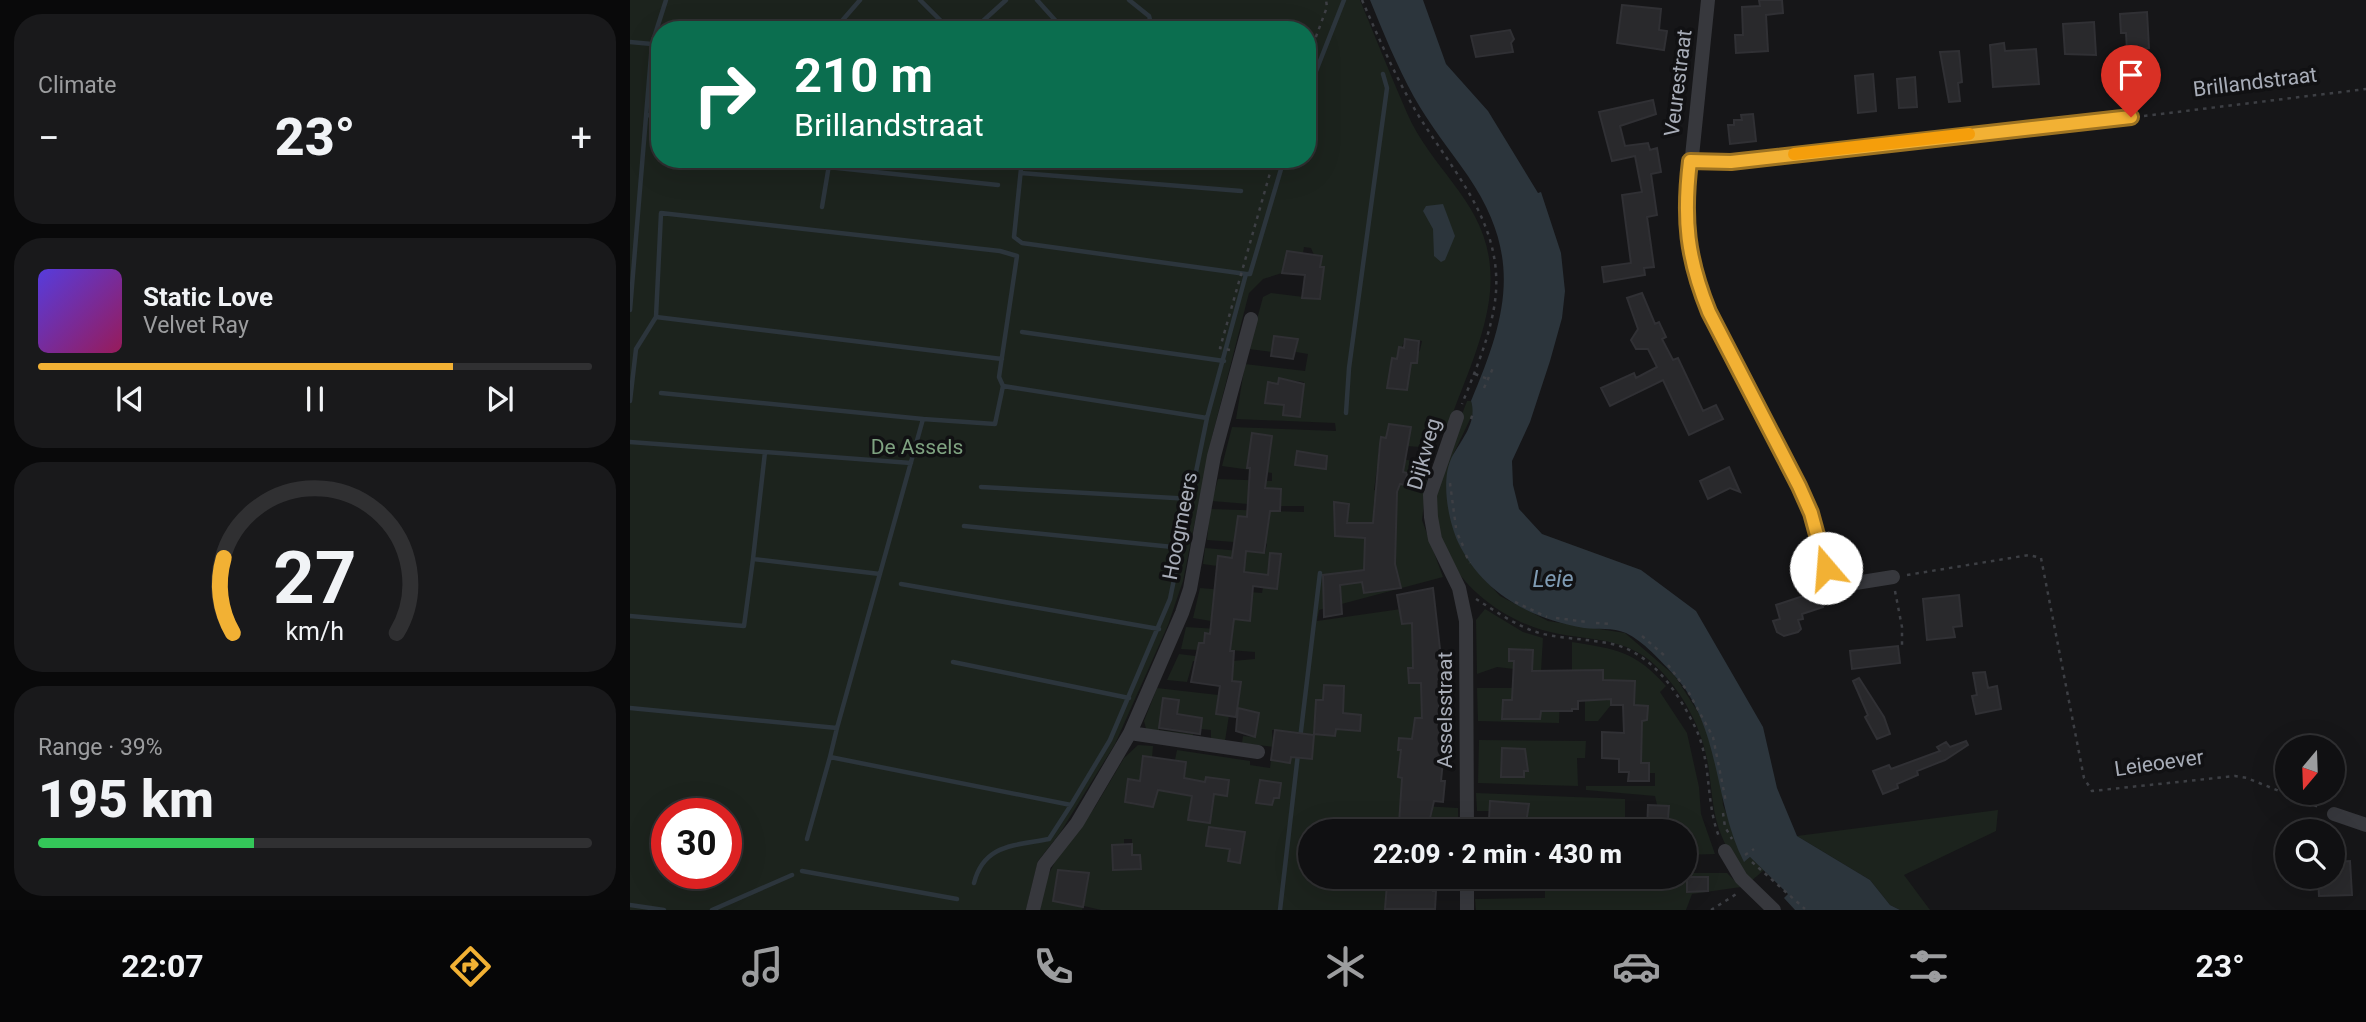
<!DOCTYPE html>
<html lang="en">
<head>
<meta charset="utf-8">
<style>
  :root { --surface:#101012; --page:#19191b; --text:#f1f3f6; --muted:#9c9d9f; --line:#303032; --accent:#f2b134 }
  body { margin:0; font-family:Roboto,sans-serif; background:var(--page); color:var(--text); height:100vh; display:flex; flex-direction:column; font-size:26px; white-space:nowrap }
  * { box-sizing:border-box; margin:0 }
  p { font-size:23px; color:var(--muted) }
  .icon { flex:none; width:38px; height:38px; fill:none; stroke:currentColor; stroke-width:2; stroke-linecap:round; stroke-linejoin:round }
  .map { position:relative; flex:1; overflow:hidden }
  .details { display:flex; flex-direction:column; gap:14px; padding:14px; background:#09090a; width:630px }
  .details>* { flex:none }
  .banner { position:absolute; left:21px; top:21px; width:665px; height:147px; border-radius:28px; box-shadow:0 7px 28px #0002,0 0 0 2px var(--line); background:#0b6e4f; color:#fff; overflow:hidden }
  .needle { width:46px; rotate:199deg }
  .tools { position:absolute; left:1645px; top:735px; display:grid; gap:14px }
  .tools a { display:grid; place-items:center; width:70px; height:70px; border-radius:50%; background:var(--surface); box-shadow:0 7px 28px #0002,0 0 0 2px var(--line); font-size:35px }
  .speed { position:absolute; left:21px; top:798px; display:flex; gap:14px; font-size:35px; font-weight:700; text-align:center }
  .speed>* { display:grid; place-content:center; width:91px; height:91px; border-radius:50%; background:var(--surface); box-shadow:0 7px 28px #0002,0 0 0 2px var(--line); line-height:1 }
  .speed .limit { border:10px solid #d22; background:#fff; color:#111 }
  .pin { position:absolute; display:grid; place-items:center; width:60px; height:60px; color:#fff; margin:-72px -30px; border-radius:50% 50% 50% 0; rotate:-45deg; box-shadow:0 0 7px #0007 }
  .pin .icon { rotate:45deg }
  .me { position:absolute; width:77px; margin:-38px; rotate:342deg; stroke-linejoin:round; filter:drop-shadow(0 0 5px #0008) }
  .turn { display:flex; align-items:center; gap:24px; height:147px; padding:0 28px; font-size:32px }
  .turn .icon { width:91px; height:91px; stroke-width:2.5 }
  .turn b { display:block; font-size:49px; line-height:60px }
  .big { font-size:52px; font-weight:800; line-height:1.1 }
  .details .widget { flex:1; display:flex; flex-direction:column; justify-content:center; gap:10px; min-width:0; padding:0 24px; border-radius:28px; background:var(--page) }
  .details .dial { align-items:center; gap:0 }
  .dial svg { height:182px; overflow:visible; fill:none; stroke:var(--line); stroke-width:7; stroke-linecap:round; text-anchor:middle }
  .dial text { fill:var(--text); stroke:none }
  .song { display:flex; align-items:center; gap:21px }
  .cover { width:84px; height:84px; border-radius:10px; background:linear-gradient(135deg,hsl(250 70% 55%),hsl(330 70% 35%)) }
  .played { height:7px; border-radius:4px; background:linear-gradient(90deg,var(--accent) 75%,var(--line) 75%) }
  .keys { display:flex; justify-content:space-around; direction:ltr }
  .heat { display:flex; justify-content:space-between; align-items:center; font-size:38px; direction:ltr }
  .charge { height:10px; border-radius:5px; background:linear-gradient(90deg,#34c759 39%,var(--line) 0) }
  .trip { position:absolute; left:668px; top:819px; width:399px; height:70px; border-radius:35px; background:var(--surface); box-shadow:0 7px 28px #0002,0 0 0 2px var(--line); font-weight:800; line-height:70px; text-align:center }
  .menu { display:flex; height:112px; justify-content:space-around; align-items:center; background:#060607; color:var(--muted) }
  .menu .icon { width:49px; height:49px }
  .menu .current { color:var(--accent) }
  .menu b { font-size:32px; color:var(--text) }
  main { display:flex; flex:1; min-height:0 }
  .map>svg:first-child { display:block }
  .green { fill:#1c231d; fill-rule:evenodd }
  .water { fill:#2c353c }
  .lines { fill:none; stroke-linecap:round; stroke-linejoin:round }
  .stream { stroke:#2c353c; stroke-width:4.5 }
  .building { fill:#29292c; stroke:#303034; stroke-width:2 }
  .path { stroke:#3d3f44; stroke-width:2.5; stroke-dasharray:3.5 5; stroke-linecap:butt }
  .minor { stroke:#37383d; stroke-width:14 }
  .route-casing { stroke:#9d7322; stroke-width:18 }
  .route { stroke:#f2b134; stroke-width:12 }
  .slow { stroke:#f59e0b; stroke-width:12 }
  .labels { text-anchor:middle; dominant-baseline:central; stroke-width:7; stroke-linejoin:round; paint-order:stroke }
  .street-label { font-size:21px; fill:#a8adb8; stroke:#111113 }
  .park-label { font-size:21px; fill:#7fa381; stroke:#111113 }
  .water-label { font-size:23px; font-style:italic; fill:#7f9bb3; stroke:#111113 }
</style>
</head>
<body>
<main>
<section class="details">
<div class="widget"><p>Climate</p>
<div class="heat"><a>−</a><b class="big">23°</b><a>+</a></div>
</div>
<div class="widget">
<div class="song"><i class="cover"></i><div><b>Static Love</b><p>Velvet Ray</p></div></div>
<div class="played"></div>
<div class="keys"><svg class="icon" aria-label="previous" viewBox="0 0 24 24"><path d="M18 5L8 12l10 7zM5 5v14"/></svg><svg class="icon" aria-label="pause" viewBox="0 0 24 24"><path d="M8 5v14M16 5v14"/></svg><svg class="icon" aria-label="next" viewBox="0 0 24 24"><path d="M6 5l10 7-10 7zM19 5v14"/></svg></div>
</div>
<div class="widget dial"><svg viewBox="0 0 100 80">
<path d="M14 69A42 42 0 1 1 86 69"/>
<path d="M14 69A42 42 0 0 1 10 36" stroke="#f2b134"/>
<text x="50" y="56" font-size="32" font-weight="700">27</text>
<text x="50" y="72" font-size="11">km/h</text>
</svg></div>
<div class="widget"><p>Range · 39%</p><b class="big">195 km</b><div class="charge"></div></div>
</section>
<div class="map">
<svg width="1736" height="910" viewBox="0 0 1736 910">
  <rect width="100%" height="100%" fill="#161618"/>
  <path class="green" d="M0,0H730C745,37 761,76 777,113C806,179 867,207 860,292C856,336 834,381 819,424L811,423L803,448L777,446L780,428L759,424L756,438L751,437L748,456L799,463L792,520L813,577L689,610L687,621L778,608L771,614L772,623L784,622L786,668L779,683H791L805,736L782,735V739L769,738L768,750L783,751L769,768L768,777L788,780L792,806L828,808V825L799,824L803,810L783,808L772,820H754V829L681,831V877H714V884L749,887L750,883L767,884L756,899L755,908L765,910H471L454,906L452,910H410L414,883L425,862L465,807L494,758L508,745L523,746L522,757L554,777L556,762L545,760L547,750L620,761V765L640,768L641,760L660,762L664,733L642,730L643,747L612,743L613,736L625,737L629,713L608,708L611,683L592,680L594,665L563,661L557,682L537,680L549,654L598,660L603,668V661L625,659V652L598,650L594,635L575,633L574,643H569L568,650L551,649L556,627L603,630V619L620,621L603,602L583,600L581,621L563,618L570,588L632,593L633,587L647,588L648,576L614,573L608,558L589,556L587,566L573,564L575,548L635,553L637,544L608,516L604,542L577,540L580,509L674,512V506H650L651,489L619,487L618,504L582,501L588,479L642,481V473L592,466L602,427L706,431L705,423L606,419L615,364L675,371L678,354L666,352L667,339L644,336L642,352L619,349L633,297L641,293L690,299L694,268L690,267L692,256L684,255L681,248L674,247L673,253L657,251L652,273L633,279L619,293L582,437L553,581L538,625L485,744L430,833L408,861L396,910H0ZM30,30H677V159H30ZM775,339L792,341L790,350L781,363L777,390L761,388L762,359H767ZM650,379L674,382L671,407L636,403L638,382L648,384ZM747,468L776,473L775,485L770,484L768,492L744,490ZM744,500L767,505L766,531H743ZM530,782L562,788L561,796L528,789L523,807L502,804ZM37,814H96V873H37ZM494,839H502V855H510L511,869L483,870L482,845L494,844ZM441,870L459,874L443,905L423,901L428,871Z
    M837,401H841L844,411L822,457L846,570L870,596L918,621L995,633L1045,676L1073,720L1091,780L1093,805L1115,861L1120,857L1134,870L1120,882C1110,868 1099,854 1092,837C1082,814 1082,789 1078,764C1072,729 1055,697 1031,671C1002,639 969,641 929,634C866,623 798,566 806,497C809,464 826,431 837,401Z
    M855,609L893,632L913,638L910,688L972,670H942V642C986,649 1005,651 1036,686L1030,692L1057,733L1069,787L1071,814L1085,854L1055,855V831H995V822L1039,819V807L1027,805L1025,796L956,790V786H1025V773H1019V763H1006L1011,759L1012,737L1007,721L1017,720L1018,707L993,706L991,690L963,700H981V705L968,721H955V697L930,698L929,723L848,721L847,688H883L902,680L903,651L879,650V661H884V669L867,667L847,674L846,620Z
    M527,688L588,695L586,714L597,716L602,696L595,741L581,739V730L571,729L572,720L547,714L549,701L533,699L529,730L563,734V738L517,732L514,721Z
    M849,740L956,741L955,758H947L948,786L848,783Z
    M846,793L995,799V819L970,818L966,822L969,830L895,829L898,804L878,808L877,801H860L859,811H847Z
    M1368,810L1366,831L1274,875L1300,910H1270L1260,905L1240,880L1167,836Z
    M1055,873H1097L1111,887L1062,894L1056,910H846L845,899L915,898V885H846V877H863L864,880L872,879V877H1055Z"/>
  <path class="water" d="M740,0H793L816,64L858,111L908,193L911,192L931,253L935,291L932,318L920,361L900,422L882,461L883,485L889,509L912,534L1011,570L1066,611L1133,727L1147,788L1167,836L1240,880L1260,905L1270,910H1165L1154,898L1158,894L1120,857L1114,862C1083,802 1092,728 1044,675C1031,661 1013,641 996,633C982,627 968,630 954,628C901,619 852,593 828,542C818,520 811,481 821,459C830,441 848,423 841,401C877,316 893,257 838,176C820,150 799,124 784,97C767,66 753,32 740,0Z
    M813,204L825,236L815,260L811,262L804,256L803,229L793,211L796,206Z"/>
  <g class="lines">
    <path class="stream" d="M290,0L320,30
      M407,0L434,30
      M499,0L519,16L523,30
      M204,30L230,0
      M343,30L376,0
      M0,42L22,44
      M677,94L714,0
      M17,115L30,116
      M392,159L384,237L392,243L616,274H620L654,159
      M198,167L368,185
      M391,173L611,191
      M192,207L200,159
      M0,310L22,44L36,0
      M26,317L372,359
      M392,332L594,361
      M31,393L293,419
      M0,401L6,349L26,317L31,213L370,251L387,256L369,377L373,386L577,418
      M716,413L719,368L757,88L753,74
      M0,442L281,463
      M351,487L562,499
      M334,526L553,548
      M123,559L135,452
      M271,584L529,629
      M0,616L114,626L123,559L250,574
      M323,662L499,698
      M0,708L207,728L200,757L441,805L480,740L540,599L577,418L616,274
      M207,728L293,419L365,424L373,386
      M670,739L690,573
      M177,839L200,757
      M172,871L327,899
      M344,883C354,844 384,846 419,839L441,805
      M0,905L34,910
      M82,910L162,875
      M650,910L668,754"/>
  </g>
  <path class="building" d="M1129,0H1152L1153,13L1136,15L1138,51L1106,53L1105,35H1113L1112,7L1130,6Z
    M992,5L1031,9L1029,30L1037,31L1034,50L987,43Z
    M1517,12L1519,48L1497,50L1496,33H1491L1490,14Z
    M1464,22L1466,55L1435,54L1433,24Z
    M880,30L884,39L881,43L883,52L846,57L841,36Z
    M1374,43L1375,51L1406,49L1409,84L1363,87L1360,45Z
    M1329,51L1332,82L1328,83L1330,101L1319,102L1310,52Z
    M1243,74L1246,111L1228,113L1225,76Z
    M1285,77L1287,107L1269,108L1267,79Z
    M1023,100L1026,114L990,126L995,146L1018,143L1020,150L1027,148L1031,172L1021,174L1027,215L1017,217L1024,267L1014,268L1015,275L974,282L972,267L1001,263L992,195L1012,192L1005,156L982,161L969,112Z
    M1123,114L1126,141L1100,144L1098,125H1104V120H1112L1111,115Z
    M657,251L692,256L690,267H694L690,299L672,298L675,275L652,273Z
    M1012,293L1025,324L1029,322L1036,337L1032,339L1043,360L1048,358L1073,411L1086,405L1093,419L1059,435L1033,380L980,406L971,388L1004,373L1006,378L1027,367L1018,349H1006L1001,340L1008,329L997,298Z
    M644,336L668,339L663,359L641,356Z
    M775,339L789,341L787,363H781L777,390L757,388L762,358L767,359L769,347L774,348Z
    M649,378L674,384L670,417L653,415L654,405L635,403L638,382L648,384Z
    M759,424L781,427L773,472L777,473L775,485L770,484L767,492L765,564L771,588L734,593L732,582L710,585L712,614L694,617L693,575L734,570L735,538L705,536L704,502L719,504L717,523H743L750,444L751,437L756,438Z
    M622,433L642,436L635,488L651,489L650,511H640L634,553L616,551L614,572L638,575L640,553L651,554L647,589L623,586L620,621L604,619L600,651H604L602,681L611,682L606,717L586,714L590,686L561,682L569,643H574L575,633L580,634L588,556L602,558L608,516L617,517L620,468H617Z
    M667,451L697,456L696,469L665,465Z
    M1099,467L1110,492L1100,488L1078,499L1070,481Z
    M803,588L810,649V700L807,719L817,720L811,781H815L813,802L804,801L798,827L769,824L772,778L768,777L771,750H768L769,738L782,739L785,718H792L791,683H779L778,668H783L782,623L772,624L767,595Z
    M1188,591L1193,607L1172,614L1173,619L1168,620L1171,629L1168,632L1154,636L1147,632L1143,621L1150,619L1146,605Z
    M1329,595L1332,626L1323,627L1325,637L1297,640L1293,599Z
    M1268,646L1270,663L1222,669L1220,651Z
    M879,649L903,650L902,671L973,670V680L1005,681L1004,705L1018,706L1017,720L1012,721L1011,763H1019V781H998L999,772H989V759L972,758V732L994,733L993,705H981V699L948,701V709H942V711H911L910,719H872L873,700H882L884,661H879Z
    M1355,672L1358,688L1367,686L1371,709L1346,714L1342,696L1347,695L1343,673Z
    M1229,678L1254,717L1260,734L1247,739L1235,717L1238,715L1223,681Z
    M694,685L714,686L713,713L731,715L730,731L706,729L705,736L684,734L686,700H693Z
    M533,698L549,700L547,714L572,718L570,734L529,728Z
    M608,708L629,713L625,737L606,731Z
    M645,730L684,735L682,759L661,757L660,763L641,760Z
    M1336,741L1338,745L1315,760L1287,771L1288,775L1267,784L1268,788L1253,794L1243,771L1259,765L1261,769L1310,751L1307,747L1316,742L1320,747Z
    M872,748L895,749L898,771H894V777H871Z
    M513,756L556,762L554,778L575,782L576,777L599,780L597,796L584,794L580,823L558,820L562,796L528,790L523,807L495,802L498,779L510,781Z
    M630,780L651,783L649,798H644L642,805L626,803Z
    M860,801L899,804L895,829L882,828L883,821L859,820Z
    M1018,805L1039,806L1037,831H1017Z
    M970,818L995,819V831L969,830Z
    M579,827L615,832L610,863L598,861L600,849L576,846Z
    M502,844V855H510L511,869L483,870L482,845Z
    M1720,861L1722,895L1689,896L1688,877H1703V862Z
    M428,870L459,873L453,907L423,901Z
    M1057,877H1078V891L1057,892Z
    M757,884L803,885V891H806L805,909H755Z"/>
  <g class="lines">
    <path class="path" d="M732,0C747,34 762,69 780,101C815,164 871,215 866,292C863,330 846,369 832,404
      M677,61L697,7L696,0
      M1514,116L1736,89
      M600,350L590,348L644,159
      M845,374L858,379
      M854,388L863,368
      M841,419L844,411
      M820,483L826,528
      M828,535L834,548
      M836,555L840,563
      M1277,575L1399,555L1411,558L1454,778L1462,791L1605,776L1617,778L1691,808
      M1265,591L1272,627V646
      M846,599C867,612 889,628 913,634C936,639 959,639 982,644C1023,653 1049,694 1066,729C1082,763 1075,804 1090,839
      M885,602L917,617
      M926,618L957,622
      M966,623L981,624
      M1012,636L1035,656
      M1038,665L1059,693L1083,737L1096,802
      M1093,813L1095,827L1102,839
      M1115,855L1124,849
      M1122,862L1175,909
      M1081,910L1108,893"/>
    <path class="minor" d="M1078,0L1056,215L1060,256L1079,312L1169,486L1181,513L1200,577L1213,585L1263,577
      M1060,161L1101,162L1501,117
      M827,417L800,495L801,517L805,539L829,588L836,621L837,831
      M500,733L628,752
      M1704,814L1736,825
      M1095,851L1111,878L1144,910
      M837,877V910
      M403,910L414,865L447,823L500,733L552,613L560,589L584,456L621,319"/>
  </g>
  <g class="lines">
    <g class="route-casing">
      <path id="route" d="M1196,568L1181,513L1169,486L1079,312C1057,258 1053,219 1060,161L1101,162L1501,117"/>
    </g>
    <use href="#route" class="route"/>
    <path class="slow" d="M1164,154L1339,134"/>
  </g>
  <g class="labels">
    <g class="street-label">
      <text transform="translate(1625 82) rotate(-7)">Brillandstraat</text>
      <text transform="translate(1048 83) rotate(-83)">Veurestraat</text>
      <text transform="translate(794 454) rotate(-74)">Dijkweg</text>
      <text transform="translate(550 526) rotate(-79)">Hoogmeers</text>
      <text transform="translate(815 710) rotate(-90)">Asselsstraat</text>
      <text transform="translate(1529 763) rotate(-8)">Leieoever</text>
    </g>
    <g class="park-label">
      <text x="287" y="447">De Assels</text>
    </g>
    <g class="water-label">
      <text x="923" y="579">Leie</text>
    </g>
  </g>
</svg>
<div class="tools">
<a><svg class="needle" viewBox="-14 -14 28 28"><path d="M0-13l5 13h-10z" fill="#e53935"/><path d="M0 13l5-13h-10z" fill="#9c9d9f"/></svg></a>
<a><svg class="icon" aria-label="search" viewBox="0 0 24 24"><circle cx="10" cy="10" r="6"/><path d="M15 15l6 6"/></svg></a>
</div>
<div class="speed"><div class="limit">30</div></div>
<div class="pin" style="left:1501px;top:117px;background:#d93025"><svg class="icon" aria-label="arrive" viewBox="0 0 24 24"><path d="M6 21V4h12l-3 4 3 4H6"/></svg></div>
<svg class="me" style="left:1196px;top:568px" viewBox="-20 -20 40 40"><circle r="19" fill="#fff"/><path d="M0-13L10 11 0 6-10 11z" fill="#f2b134"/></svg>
<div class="trip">22:09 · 2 min · 430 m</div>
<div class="banner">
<div class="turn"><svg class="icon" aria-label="right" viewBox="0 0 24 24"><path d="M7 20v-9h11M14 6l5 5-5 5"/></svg><div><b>210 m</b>Brillandstraat</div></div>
</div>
</div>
</main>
<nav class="menu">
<b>22:07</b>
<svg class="icon current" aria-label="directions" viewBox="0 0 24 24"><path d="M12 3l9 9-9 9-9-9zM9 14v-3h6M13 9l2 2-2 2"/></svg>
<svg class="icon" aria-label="music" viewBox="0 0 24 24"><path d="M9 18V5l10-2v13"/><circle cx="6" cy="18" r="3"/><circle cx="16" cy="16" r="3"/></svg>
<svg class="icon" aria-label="phone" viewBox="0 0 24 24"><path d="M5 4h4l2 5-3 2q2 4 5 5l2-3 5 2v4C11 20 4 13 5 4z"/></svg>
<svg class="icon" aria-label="climate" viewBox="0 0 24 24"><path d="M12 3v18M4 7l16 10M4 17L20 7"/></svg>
<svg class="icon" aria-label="car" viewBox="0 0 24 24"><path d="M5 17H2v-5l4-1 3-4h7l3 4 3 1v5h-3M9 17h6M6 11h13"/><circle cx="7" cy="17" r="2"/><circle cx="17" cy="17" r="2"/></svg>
<svg class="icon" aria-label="filters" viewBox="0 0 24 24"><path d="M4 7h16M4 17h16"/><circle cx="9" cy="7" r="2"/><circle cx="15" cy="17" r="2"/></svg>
<b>23°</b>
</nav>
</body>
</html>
